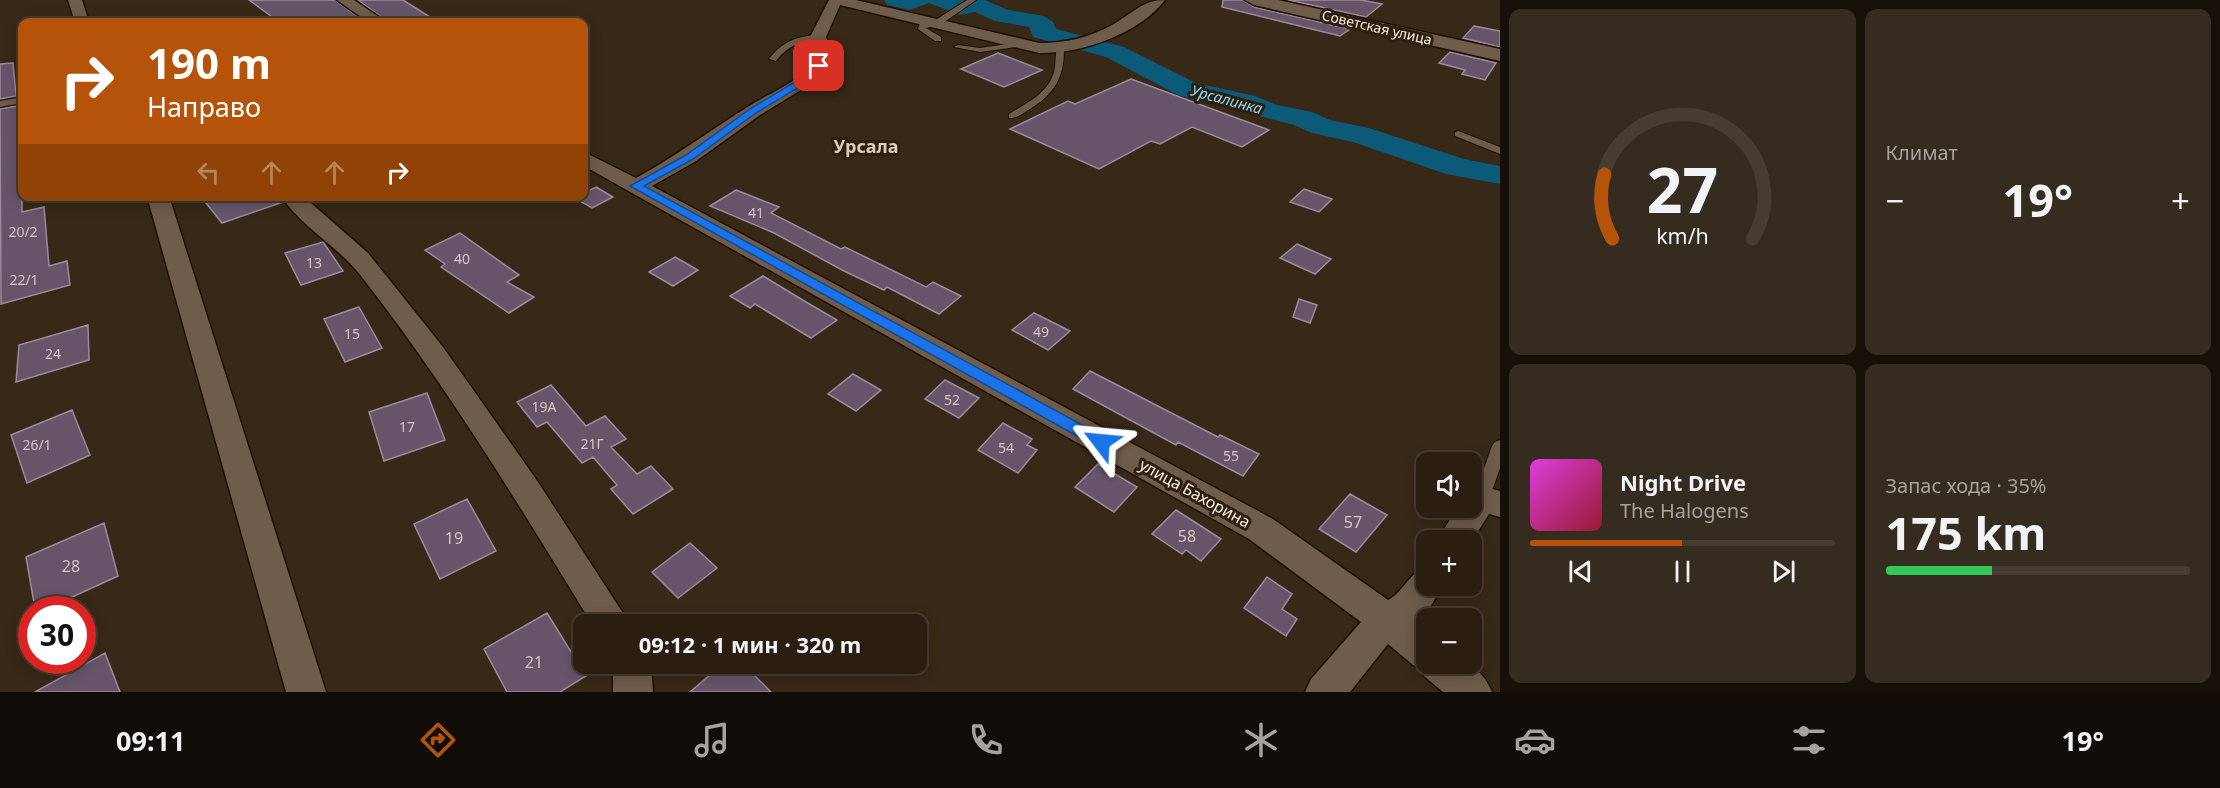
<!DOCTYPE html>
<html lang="ru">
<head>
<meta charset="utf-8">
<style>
  :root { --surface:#2a1e11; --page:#362b1f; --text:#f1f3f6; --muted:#a5a29f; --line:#463c31; --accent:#b45309 }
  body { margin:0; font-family:"Noto Sans",sans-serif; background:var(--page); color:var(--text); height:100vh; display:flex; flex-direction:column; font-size:22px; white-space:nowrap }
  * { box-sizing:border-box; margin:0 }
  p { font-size:20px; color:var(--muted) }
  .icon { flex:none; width:33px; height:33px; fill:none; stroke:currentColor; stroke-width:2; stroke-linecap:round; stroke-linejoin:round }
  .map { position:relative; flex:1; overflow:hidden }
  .details { display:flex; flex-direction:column; gap:9px; padding:9px; background:#171009; width:720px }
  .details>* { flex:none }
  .guide { position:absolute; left:18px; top:18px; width:570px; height:183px; border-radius:12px; box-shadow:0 3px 15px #0003,0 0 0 2px var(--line); background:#b45309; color:#fff; overflow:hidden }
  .buttons { position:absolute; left:1416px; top:452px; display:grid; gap:12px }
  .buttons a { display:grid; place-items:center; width:66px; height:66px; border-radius:12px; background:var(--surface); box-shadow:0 3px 15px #0003,0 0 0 2px var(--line); font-size:30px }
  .speed { position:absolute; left:18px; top:596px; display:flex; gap:12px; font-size:30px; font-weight:700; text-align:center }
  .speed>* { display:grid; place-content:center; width:78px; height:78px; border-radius:50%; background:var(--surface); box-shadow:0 3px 15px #0003,0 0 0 2px var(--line); line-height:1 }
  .speed .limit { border:9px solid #d22; background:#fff; color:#111 }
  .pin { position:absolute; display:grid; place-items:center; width:51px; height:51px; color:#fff; margin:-26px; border-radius:12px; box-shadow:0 3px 9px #0006 }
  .me { position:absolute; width:66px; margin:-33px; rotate:299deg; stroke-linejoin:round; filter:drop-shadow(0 0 4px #0008) }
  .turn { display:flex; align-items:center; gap:21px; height:126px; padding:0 30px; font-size:27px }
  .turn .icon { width:78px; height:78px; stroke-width:2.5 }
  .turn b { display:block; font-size:42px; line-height:51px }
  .lanes { display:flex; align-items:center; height:57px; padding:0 30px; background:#0003; justify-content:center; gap:30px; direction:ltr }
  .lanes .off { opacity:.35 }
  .big { font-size:45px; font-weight:700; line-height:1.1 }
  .details .tile { flex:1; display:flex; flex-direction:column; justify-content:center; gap:9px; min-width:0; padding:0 21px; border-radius:12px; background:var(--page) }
  .details .dial { align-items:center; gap:0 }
  .dial svg { height:156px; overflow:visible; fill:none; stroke:var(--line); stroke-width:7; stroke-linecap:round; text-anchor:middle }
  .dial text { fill:var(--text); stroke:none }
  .song { display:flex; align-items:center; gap:18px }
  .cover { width:72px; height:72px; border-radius:9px; background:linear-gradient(135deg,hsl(300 70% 55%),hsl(350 70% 35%)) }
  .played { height:6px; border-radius:3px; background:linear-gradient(90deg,var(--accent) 50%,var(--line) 50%) }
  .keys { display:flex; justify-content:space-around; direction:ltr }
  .heat { display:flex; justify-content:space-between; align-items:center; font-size:33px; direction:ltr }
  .charge { height:9px; border-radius:4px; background:linear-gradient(90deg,#34c759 35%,var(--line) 0) }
  .details .tiles { flex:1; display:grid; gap:9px; grid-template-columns:repeat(2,1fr) }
  .trip { position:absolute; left:573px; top:614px; width:354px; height:60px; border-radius:12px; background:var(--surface); box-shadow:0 3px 15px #0003,0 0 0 2px var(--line); font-weight:700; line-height:60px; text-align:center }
  .menu { display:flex; height:96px; justify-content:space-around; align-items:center; background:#110c07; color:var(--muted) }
  .menu .icon { width:42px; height:42px }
  .menu .on { color:var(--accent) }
  .menu b { font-size:27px; color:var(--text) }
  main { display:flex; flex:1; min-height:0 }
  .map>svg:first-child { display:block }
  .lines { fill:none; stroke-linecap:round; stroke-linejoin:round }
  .river { fill:#0b5a77; fill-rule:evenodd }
  .building { fill:#665569; stroke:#9b8a9f; stroke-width:1.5 }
  .service-casing { stroke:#1f1002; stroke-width:2 }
  .minor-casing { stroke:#1f1002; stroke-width:3 }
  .tertiary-casing { stroke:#1f1002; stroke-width:3 }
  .service { fill:#6f5c4a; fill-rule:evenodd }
  .minor { fill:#6f5c4a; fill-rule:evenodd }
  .tertiary { fill:#6f5c4a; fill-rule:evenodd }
  .route { fill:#1a73e8; stroke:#114b97; stroke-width:1.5 }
  .labels { text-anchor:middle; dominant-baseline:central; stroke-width:6; stroke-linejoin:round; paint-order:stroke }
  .far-street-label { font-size:14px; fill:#f8ede3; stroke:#2e1e0d }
  .number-label { font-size:14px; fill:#d4c7c4 }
  .far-water-label { font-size:15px; font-style:italic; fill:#8cd8fc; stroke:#2e1e0d }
  .street-label { font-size:16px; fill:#f8ede3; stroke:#2e1e0d }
  .near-number-label { font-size:16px; fill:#d4c7c4 }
  .far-district-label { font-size:18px; font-weight:bold; fill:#e1cbb7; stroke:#2e1e0d }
</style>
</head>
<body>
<main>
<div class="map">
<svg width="1500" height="692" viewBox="0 0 1500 692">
  <rect width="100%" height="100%" fill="#382817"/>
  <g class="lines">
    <path class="river" d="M884,0H985L1008,10L1044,16L1053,22L1056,29L1124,47L1196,83L1255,96L1277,105L1312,112L1330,120L1369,128L1464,159L1500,166V184L1446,174L1353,142L1312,133L1294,125L1178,95L1106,57L1033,37L1029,27L995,21L975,12L960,15L929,3L910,10L887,5Z"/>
  </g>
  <path class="building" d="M249,0H335L365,22H279Z
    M358,0H403L438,22H388Z
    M1223,0H1243L1254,7L1350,29L1340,36L1222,7Z
    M1288,0H1361L1382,4L1366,17Z
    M1474,26L1500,31V47L1463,38Z
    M1450,52L1496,63L1485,80L1462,74L1465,70L1439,63Z
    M998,53L1042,70L1004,87L961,69Z
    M13,63L16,96L0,99V64Z
    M1131,79L1269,130L1242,147L1192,127L1160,144L1151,141L1099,169L1010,129L1068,101L1075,104Z
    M17,106L18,120L22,119V212L44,207L49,266L67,261L70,285L1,304L0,109Z
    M596,187L613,197L592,208L573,197L584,196V193Z
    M1304,189L1332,199L1319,212L1290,202Z
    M736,190L779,207L771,213L841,249L845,247L926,287L933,282L961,296L939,314L887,287L884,290L844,271L774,233L710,206Z
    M226,196H279L283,202L222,223L206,203Z
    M460,233L519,275L507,282L534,297L509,313L441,267L445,264L425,250Z
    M323,242L343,271L301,285L285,253Z
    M1297,244L1331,259L1315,274L1280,258Z
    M675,257L698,270L673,286L649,272Z
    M763,276L806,302L837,320L811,338L755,304L750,308L730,296Z
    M1299,299L1317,305L1310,323L1293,317Z
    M359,307L382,348L345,362L324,319Z
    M1034,313L1070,331L1048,350L1012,330Z
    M88,325L89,360L16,382L19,345Z
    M1090,371L1218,437L1220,435L1259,454L1243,476L1178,442L1176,445L1073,389Z
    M853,374L881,390L856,411L828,394Z
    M945,380L979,398L959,418L925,399Z
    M551,385L586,426L605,416L626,439L611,447L637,474L651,466L673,489L633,514L611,489L617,485L593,457L582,463L547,422L537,427L517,402Z
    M427,393L445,440L384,461L369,412Z
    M72,410L90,455L27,483L11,435Z
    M1003,423L1032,439L1027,445L1037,450L1018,473L978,450Z
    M1098,464L1137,487L1114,512L1075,487Z
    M1350,494L1387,515L1356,552L1319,529Z
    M467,499L496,551L440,579L414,524Z
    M1176,510L1221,539L1201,561L1186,550L1182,554L1152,534Z
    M104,523L118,576L46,609H35L26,557Z
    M690,543L717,568L678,598L652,572Z
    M1267,577L1292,594L1282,609L1297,619L1286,636L1244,608Z
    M547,613L586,676L560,692H507L484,649Z
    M105,653L120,692H35Z
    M724,663H742L771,692H690Z"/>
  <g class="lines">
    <g class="service-casing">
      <path id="service" d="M967,0H976L940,25L926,28L941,37V41H935L918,29L921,20H927L928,23L934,21Z
        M818,35H821V39C801,42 789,44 776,61L769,59C782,42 797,36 818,35Z
        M1021,42L1025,44L1024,46L980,52L954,47L958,45L980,48Z
        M1057,48L1064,50C1064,78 1054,94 1030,109C1023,113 1017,119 1009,118V114C1026,103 1048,94 1054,72C1056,64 1055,56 1057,48Z
        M22,97V103L0,107V101Z
        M1458,131L1500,147V154L1455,136V132Z
        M1500,440V468L1489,499L1487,504L1481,505L1475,504L1473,499L1492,446L1495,442Z"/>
    </g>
    <g class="minor-casing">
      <path id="minor" d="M68,0H82L89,22H75Z
        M337,0H354L386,22H368Z
        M829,0H856L1039,43C1066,43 1088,38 1112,25C1132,14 1142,0 1165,0C1139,34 1081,54 1039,53L840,5L826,37L831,49L828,66L809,85L760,115L696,161L652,186L1273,519L1388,600C1405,591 1408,573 1426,568V585H1443L1425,616L1416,621L1426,630V663C1459,663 1477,658 1492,692H1443L1424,676L1421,669L1413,665L1388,644L1350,692H1305L1311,679L1361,622L1249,539L584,166V152L636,178C676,156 708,132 746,108C763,96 802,81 811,64C816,54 814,46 810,37Z
        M147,196H169L326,692H286Z
        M281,196H303L368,253L443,347L536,479L630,624H592C519,505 447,386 361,276C338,246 302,228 281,196Z
        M1481,486L1500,491V517L1489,514L1472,541L1437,540L1458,507H1472V489Z
        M613,663H651L653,692H613Z"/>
    </g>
    <g class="tertiary-casing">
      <path id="tertiary" d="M1245,0H1278L1500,49V61L1254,5Z"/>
    </g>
    <use href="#service" class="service"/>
    <use href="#minor" class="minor"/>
    <use href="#tertiary" class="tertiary"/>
  </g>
  <path class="route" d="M816,64L823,66L806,83L756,113L693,159L644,186L1106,438L1109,442L1106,446H1095L630,186L686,155L750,109L800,79Z"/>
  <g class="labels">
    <g class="far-street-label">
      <text transform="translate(1377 27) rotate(13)">Советская улица</text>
    </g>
    <g class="number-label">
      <text x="756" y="212">41</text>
      <text x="23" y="231">20/2</text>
      <text x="462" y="258">40</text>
      <text x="314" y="262">13</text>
      <text x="24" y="279">22/1</text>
      <text x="1041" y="331">49</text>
      <text x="352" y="333">15</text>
      <text x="53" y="353">24</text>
      <text x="952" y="399">52</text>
      <text x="544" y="406">19А</text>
      <text x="407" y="426">17</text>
      <text x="592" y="443">21Г</text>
      <text x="37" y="444">26/1</text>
      <text x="1006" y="447">54</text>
      <text x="1231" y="455">55</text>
    </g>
    <g class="far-water-label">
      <text transform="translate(1227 99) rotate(15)">Урсалинка</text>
    </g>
    <g class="street-label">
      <text transform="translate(1195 493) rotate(29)">улица Бахорина</text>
    </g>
    <g class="near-number-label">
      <text x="1353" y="522">57</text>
      <text x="1187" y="536">58</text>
      <text x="454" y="538">19</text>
      <text x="71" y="566">28</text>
      <text x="534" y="662">21</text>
    </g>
    <g class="far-district-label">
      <text x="866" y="146">Урсала</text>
    </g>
  </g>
</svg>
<div class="buttons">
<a><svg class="icon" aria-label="sound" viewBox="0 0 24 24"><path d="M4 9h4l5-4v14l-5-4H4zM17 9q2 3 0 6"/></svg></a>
<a>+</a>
<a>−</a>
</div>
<div class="speed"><div class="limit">30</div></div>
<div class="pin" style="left:819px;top:66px;background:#d93025"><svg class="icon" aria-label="arrive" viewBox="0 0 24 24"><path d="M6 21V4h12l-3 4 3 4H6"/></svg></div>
<svg class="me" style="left:1101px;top:442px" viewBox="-20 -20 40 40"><path d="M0-17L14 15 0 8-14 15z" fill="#1a73e8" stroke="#fff" stroke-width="4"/></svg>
<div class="trip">09:12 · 1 мин · 320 m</div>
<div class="guide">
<div class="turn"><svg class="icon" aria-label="right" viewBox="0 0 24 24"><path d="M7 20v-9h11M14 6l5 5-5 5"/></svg><div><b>190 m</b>Направо</div></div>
<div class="lanes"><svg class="icon off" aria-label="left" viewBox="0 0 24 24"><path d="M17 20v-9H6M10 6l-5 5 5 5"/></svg><svg class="icon off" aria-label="ahead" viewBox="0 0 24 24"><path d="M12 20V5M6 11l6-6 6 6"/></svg><svg class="icon off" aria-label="ahead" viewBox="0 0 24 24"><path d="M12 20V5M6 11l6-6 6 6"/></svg><svg class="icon" aria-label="right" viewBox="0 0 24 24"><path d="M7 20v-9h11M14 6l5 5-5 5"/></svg></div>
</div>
</div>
<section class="details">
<div class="tiles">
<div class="tile dial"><svg viewBox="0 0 100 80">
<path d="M14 69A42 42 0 1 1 86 69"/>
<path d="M14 69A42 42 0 0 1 10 36" stroke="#b45309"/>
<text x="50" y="56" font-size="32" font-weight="700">27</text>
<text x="50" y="72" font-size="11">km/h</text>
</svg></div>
<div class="tile"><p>Климат</p>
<div class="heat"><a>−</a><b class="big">19°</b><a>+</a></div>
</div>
<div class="tile">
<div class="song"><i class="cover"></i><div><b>Night Drive</b><p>The Halogens</p></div></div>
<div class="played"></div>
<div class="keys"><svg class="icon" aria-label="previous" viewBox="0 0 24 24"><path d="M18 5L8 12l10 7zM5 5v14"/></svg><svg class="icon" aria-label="pause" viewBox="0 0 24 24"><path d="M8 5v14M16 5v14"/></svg><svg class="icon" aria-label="next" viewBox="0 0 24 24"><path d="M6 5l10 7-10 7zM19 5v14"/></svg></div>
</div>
<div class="tile"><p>Запас хода · 35%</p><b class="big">175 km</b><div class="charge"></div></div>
</div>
</section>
</main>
<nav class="menu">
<b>09:11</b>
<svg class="icon on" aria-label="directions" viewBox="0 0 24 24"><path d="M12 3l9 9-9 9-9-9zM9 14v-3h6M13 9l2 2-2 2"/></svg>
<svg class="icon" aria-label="music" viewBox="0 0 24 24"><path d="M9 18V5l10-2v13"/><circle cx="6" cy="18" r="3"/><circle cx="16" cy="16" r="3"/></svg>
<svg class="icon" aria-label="phone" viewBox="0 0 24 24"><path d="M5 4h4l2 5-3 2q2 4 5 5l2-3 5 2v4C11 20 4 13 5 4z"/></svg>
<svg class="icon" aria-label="climate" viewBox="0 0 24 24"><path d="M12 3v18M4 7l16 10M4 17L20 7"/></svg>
<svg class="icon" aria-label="car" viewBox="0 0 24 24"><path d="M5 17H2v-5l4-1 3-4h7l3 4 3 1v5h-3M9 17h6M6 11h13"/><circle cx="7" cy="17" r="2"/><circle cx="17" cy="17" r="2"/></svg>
<svg class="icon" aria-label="filters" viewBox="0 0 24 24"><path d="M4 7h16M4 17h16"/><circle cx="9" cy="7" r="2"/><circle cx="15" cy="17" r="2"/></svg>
<b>19°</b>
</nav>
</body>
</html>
